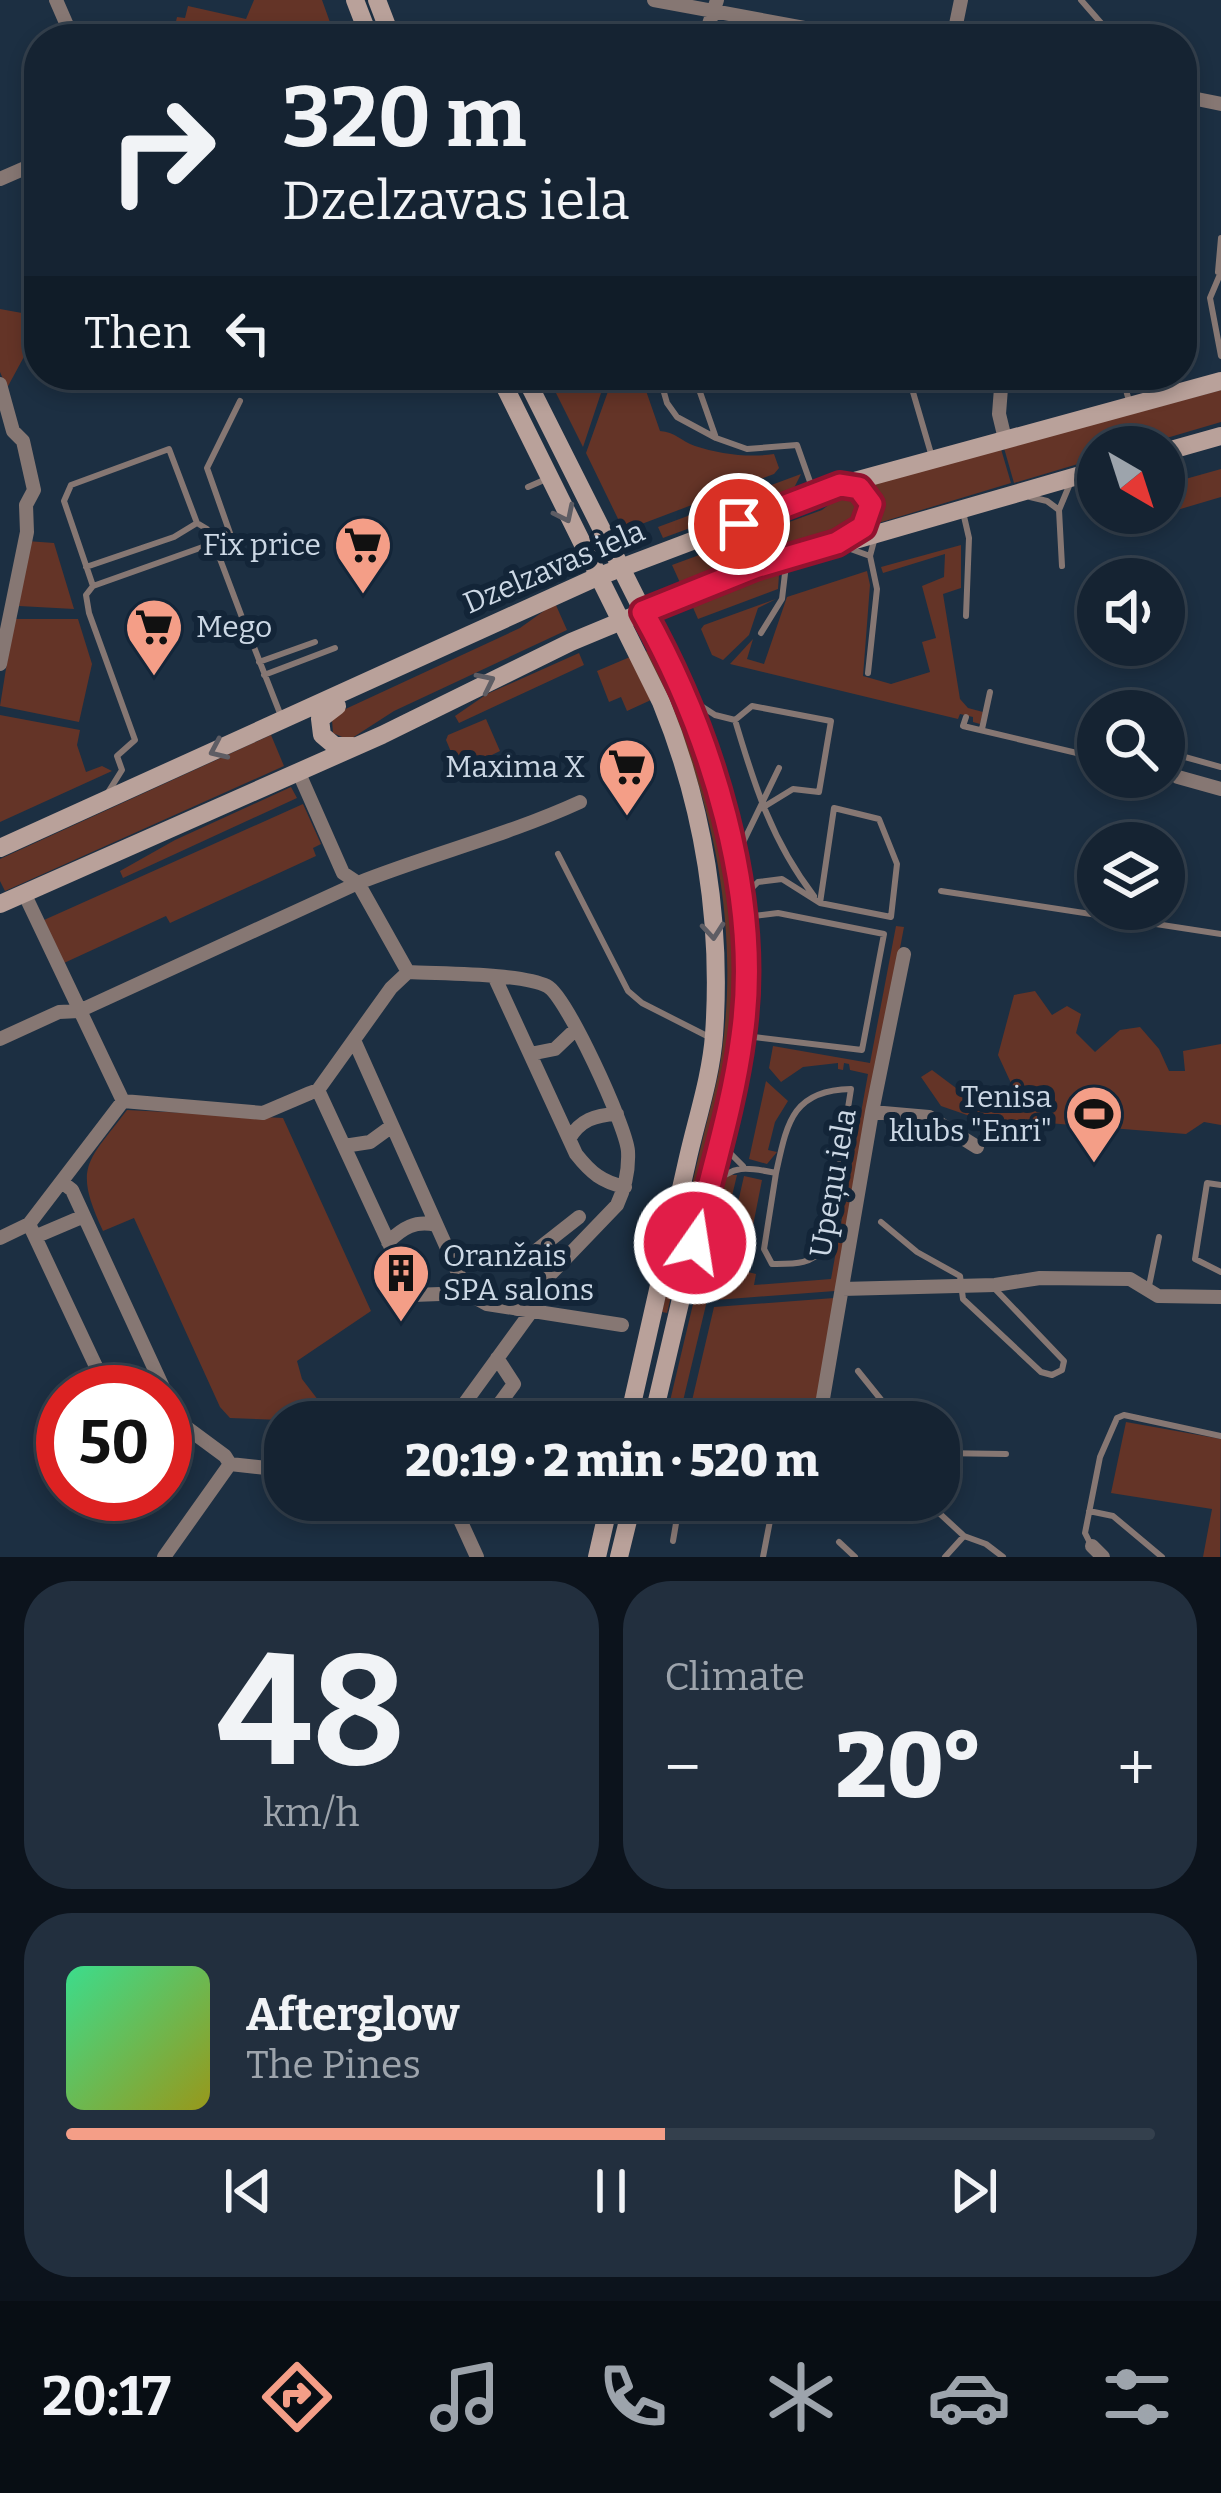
<!DOCTYPE html>
<html lang="en">
<head>
<meta charset="utf-8">
<style>
  :root { --surface:#152332; --page:#222f3e; --text:#f1f3f6; --muted:#9da4ac; --line:#34404d; --accent:#f49e87 }
  body { margin:0; font-family:Bitter,serif; background:var(--page); color:var(--text); height:100vh; display:flex; flex-direction:column; font-size:45px; white-space:nowrap }
  * { box-sizing:border-box; margin:0 }
  p { font-size:39px; color:var(--muted) }
  .icon { flex:none; width:66px; height:66px; fill:none; stroke:currentColor; stroke-width:2; stroke-linecap:round; stroke-linejoin:round }
  .map { position:relative; height:1557px; overflow:hidden }
  .side { display:flex; flex-direction:column; gap:24px; padding:24px; background:#0c131c; flex:1 }
  .side>* { flex:none }
  .guide { position:absolute; left:24px; top:24px; width:1173px; height:366px; border-radius:48px; box-shadow:0 6px 18px #0003,0 0 0 3px var(--line); background:#152332; color:var(--text); overflow:hidden }
  .needle { width:78px; rotate:141deg }
  .buttons { position:absolute; left:1077px; top:426px; display:grid; gap:24px }
  .buttons a { display:grid; place-items:center; width:108px; height:108px; border-radius:50%; background:var(--surface); box-shadow:0 6px 18px #0003,0 0 0 3px var(--line); font-size:60px }
  .speed { position:absolute; left:36px; top:1365px; display:flex; gap:24px; font-size:60px; font-weight:700; text-align:center }
  .speed>* { display:grid; place-content:center; width:156px; height:156px; border-radius:50%; background:var(--surface); box-shadow:0 6px 18px #0003,0 0 0 3px var(--line); line-height:1 }
  .speed .limit { border:18px solid #d22; background:#fff; color:#111 }
  .pin { position:absolute; display:grid; place-items:center; width:102px; height:102px; color:#fff; margin:-51px; border:6px solid #fff; border-radius:50%; box-shadow:0 3px 12px #0007 }
  .me { position:absolute; width:132px; margin:-66px; rotate:13deg; stroke-linejoin:round; filter:drop-shadow(0 0 9px #0008) }
  .turn { display:flex; align-items:center; gap:42px; height:252px; padding:0 60px; font-size:54px }
  .turn .icon { width:156px; height:156px; stroke-width:2.5 }
  .turn b { display:block; font-size:84px; line-height:102px }
  .then { display:flex; align-items:center; height:114px; padding:0 60px; background:#0003; gap:24px; font-size:45px }
  .big { font-size:90px; font-weight:800; line-height:1.1 }
  .side .tile { flex:1; display:flex; flex-direction:column; justify-content:center; gap:18px; min-width:0; padding:0 42px; border-radius:48px; background:var(--page) }
  .side .dial { align-items:center; gap:0 }
  .dial b { font-size:156px; line-height:1 }
  .song { display:flex; align-items:center; gap:36px }
  .cover { width:144px; height:144px; border-radius:18px; background:linear-gradient(135deg,hsl(150 70% 55%),hsl(60 70% 35%)) }
  .played { height:12px; border-radius:6px; background:linear-gradient(90deg,var(--accent) 55%,var(--line) 55%) }
  .keys { display:flex; justify-content:space-around; direction:ltr }
  .heat { display:flex; justify-content:space-between; align-items:center; font-size:66px; direction:ltr }
  .side .tiles { flex:1; display:grid; gap:24px; grid-template-columns:1fr 1fr }
  .tile:last-child { grid-column:span 2 }
  .trip { position:absolute; left:264px; top:1401px; width:696px; height:120px; border-radius:48px; background:var(--surface); box-shadow:0 6px 18px #0003,0 0 0 3px var(--line); font-weight:800; line-height:120px; text-align:center }
  .tabs { display:flex; height:192px; justify-content:space-around; align-items:center; background:#080e14; color:var(--muted) }
  .tabs .icon { width:84px; height:84px }
  .tabs .selected { color:var(--accent) }
  .tabs b { font-size:54px; color:var(--text) }
  .map>svg:first-child { display:block }
  .green { fill:#643427 }
  .lines { fill:none; stroke-linecap:round; stroke-linejoin:round }
  .lane { stroke:#867773; stroke-width:6 }
  .street { stroke:#867773; stroke-width:14 }
  .secondary { stroke:#b9a19a; stroke-width:18 }
  .oneway { stroke:#5e5d64 }
  .route-casing { stroke:#92132f; stroke-width:30 }
  .route { stroke:#e11d48; stroke-width:21 }
  .labels { text-anchor:middle; dominant-baseline:central; stroke-width:12; stroke-linejoin:round; paint-order:stroke }
  .poi-label { font-size:30px; fill:#ccd8e5; stroke:#132538; text-anchor:end }
  .street-label { font-size:30px; fill:#ccd8e5; stroke:#132538 }
</style>
</head>
<body>
<div class="map">
<svg width="1221" height="1557" viewBox="0 0 1221 1557">
  <rect width="100%" height="100%" fill="#1c2f42"/>
  <path class="green" d="M254,0H322L336,39H172L177,17L185,18L188,6L246,19Z
    M0,309L33,315L39,312V329L7,388L0,372Z
    M554,375H591L605,381L583,447L551,383Z
    M611,383L644,385L660,431C675,432 681,441 695,446C719,454 749,458 774,454L779,468L774,474L631,528L622,527L586,453Z
    M1221,390V422L1136,447H1098V458L1014,483L1004,448Z
    M1001,449L1011,483L875,524L878,507L867,486Z
    M1221,469V497L1167,513L1164,485Z
    M801,474L793,490L663,538L658,527Z
    M849,495L862,504L856,523L742,556L682,587L672,565L822,510L839,497Z
    M27,541L54,543L74,609L19,606Z
    M961,545V588L943,594L960,699L968,708L983,712L980,724L973,722V717L960,714L958,719L730,664L753,639L747,659L764,664L787,597L867,571L870,585L863,676L891,684L930,672L922,642L936,638L922,586L944,577L945,554L883,573L881,567Z
    M756,575H779L778,589L698,619L691,603L697,598Z
    M776,599L758,608L749,635L723,660L712,655L701,629L704,625Z
    M555,603L567,630L394,711L349,740L333,733L332,720L339,712L520,628Z
    M14,619H78L92,664L79,722L0,706Z
    M649,650C669,689 689,727 702,768C728,854 742,972 726,1061C711,1146 687,1229 667,1313L662,1312C675,1255 689,1198 702,1142C709,1112 718,1082 722,1052C741,910 708,778 645,652Z
    M579,653L584,665L459,723L455,716L487,694Z
    M630,657L651,700L627,711L621,697L609,702L597,671Z
    M0,715L80,730L77,745L86,772L102,766L112,771L0,822Z
    M486,719L500,751L459,771L446,740L448,735Z
    M271,735L284,766L5,891L0,881V859Z
    M291,787L297,798L123,878L120,871L175,840Z
    M303,804L321,844L313,848L316,856L170,923L166,916L64,963L44,920Z
    M896,926L904,927L835,1291L716,1300L744,1176L762,1180L744,1271L756,1274L754,1285L831,1279L868,1074L850,1070L849,1064L844,1063L843,1070L838,1069V1063L803,1067L781,1082L769,1068L773,1046L870,1063Z
    M1035,991L1052,1015L1067,1006L1081,1014L1076,1033L1095,1052L1120,1030L1140,1027L1159,1049L1169,1071H1185L1183,1051L1221,1044V1125L1204,1122L1186,1134L1010,1120L990,1123L941,1106L921,1077L932,1070L956,1088L963,1080L990,1098L1017,1096L998,1055L1014,995Z
    M766,1081L788,1101L775,1122L768,1150L777,1152L767,1164L749,1159Z
    M127,1110L283,1118L371,1311L297,1361L302,1379L335,1422L230,1418L220,1407L134,1218L103,1231C73,1166 87,1163 127,1110Z
    M729,1175H737L678,1422H665L722,1182Z
    M834,1298L813,1422H687L714,1307Z
    M1126,1422L1221,1439L1220,1557H1203L1212,1509L1111,1493Z"/>
  <g class="lines">
    <path class="lane" d="M1081,0L1115,39
      M1218,272L1221,238
      M1221,272L1210,298L1221,356
      M1182,338L1194,333V319
      M607,375L633,379L659,375
      M659,375L667,403L677,417L716,438L747,449L797,445L814,493
      M694,375L716,438
      M908,375L932,457
      M1122,375L1129,401
      M528,487L544,480
      M1030,497L1047,501L1059,510
      M963,512L969,538L966,616
      M845,547L870,556
      M1062,566L1059,510L1069,486
      M86,567L174,537L197,523
      M93,586L214,543L243,620
      M761,633L782,599L786,565
      M254,647L281,716
      M259,662L315,642
      M868,673L877,589L870,556L874,541
      M264,675L335,648
      M695,702L715,715L735,720
      M966,717L963,726L1098,758
      M735,720L752,706L831,721L819,792L793,789L762,808
      M735,720C754,784 772,842 814,896
      M982,729L990,692
      M1174,754L1221,767
      M1164,774L1178,777L1170,741
      M107,794L122,770L117,756L135,740L89,613L86,595L93,586L64,501L71,485L169,449L197,523L207,529L214,543L231,536L207,468L240,401
      M558,854L628,991L642,1003L709,1037
      M735,859L779,768
      M941,891L1221,934
      M741,899L758,882L782,879L820,903L891,917L897,864L879,819L834,808L820,903
      M745,917L778,913L884,934L862,1050L746,1036
      M726,1141L728,1151L743,1166
      M714,1185C734,1163 750,1168 776,1173L764,1249L772,1264C796,1264 810,1265 826,1247L851,1089C792,1090 787,1123 776,1173
      M1221,1185L1207,1183L1195,1259L1221,1272
      M881,1222L917,1252L960,1276L963,1299L1041,1372L1052,1375L1062,1370L1064,1361L995,1289
      M1149,1286L1159,1237
      M858,1371L899,1422
      M825,1414L887,1410
      M939,1453L1006,1454
      M925,1500L964,1536L986,1544L1003,1557
      M1089,1511L1113,1516L1162,1557
      M673,1541L680,1500
      M839,1542L855,1557
      M1090,1543L1085,1533L1100,1457L1117,1418L1124,1415L1221,1436
      M763,1557L774,1500
      M945,1557L964,1536"/>
    <path class="street" d="M56,0L73,39
      M654,0L864,39
      M704,39L717,0
      M953,39L961,0
      M1182,96L1221,104
      M0,179L39,162
      M1002,375L999,414L1005,439
      M0,384L13,431L23,441L34,490L26,505L27,532L0,664
      M298,771L343,873L358,883C431,854 508,835 580,802
      M1178,777L1221,789
      M24,893L123,1101
      M495,978L576,1154C591,1173 602,1182 625,1187
      M0,1039L59,1012L79,1011L358,883L408,972
      M354,1040L467,1293L487,1304L622,1325
      M530,1054L555,1049L576,1029
      M318,1090L413,1295L467,1293
      M872,1112L929,1117L977,1147
      M569,1139C580,1120 595,1115 617,1114
      M344,1146L370,1142L392,1126
      M63,1183L72,1190L179,1422L225,1456L230,1464
      M29,1224L108,1392
      M37,1236L84,1216
      M0,1238L29,1224L123,1101L263,1113L310,1093L318,1090L391,988L408,972C440,974 521,973 547,986C566,995 626,1126 628,1151C629,1170 625,1188 617,1205L517,1309
      M388,1242C403,1228 415,1220 436,1225
      M549,1276L537,1250L579,1217
      M842,1289L995,1285L1040,1278L1130,1279L1158,1296L1221,1297
      M451,1422L531,1312
      M486,1422L514,1384L497,1358
      M819,1422L872,1112L904,954
      M451,1500L477,1557
      M1092,1546L1103,1557
      M164,1557L230,1464L285,1470"/>
    <path class="secondary" d="M355,0L370,39
      M377,0L392,39
      M499,375L661,702C704,807 722,922 714,1035C711,1077 696,1121 687,1162C668,1248 648,1335 628,1422
      M524,375L685,695L716,783L742,918L743,1035L652,1422
      M1164,452L1221,436
      M845,486L859,488L871,504L863,527L851,534
      M337,706L320,719L322,735L335,746H353
      M0,848L597,577L840,485L1221,381
      M0,904L382,735L571,642L730,576L1098,470
      M597,1557L610,1500
      M619,1557L633,1500"/>
  </g>
  <defs><path id="oneway-chevron" d="M-2-3.5L2.5 0L-2 3.5" fill="none" stroke-width="1.6" stroke-linecap="round" stroke-linejoin="round" transform="scale(3)"/></defs>
  <g class="oneway">
    <use href="#oneway-chevron" transform="translate(565 514) rotate(64)"/>
    <use href="#oneway-chevron" transform="translate(486 682) rotate(-26)"/>
    <use href="#oneway-chevron" transform="translate(218 750) rotate(156)"/>
    <use href="#oneway-chevron" transform="translate(713 931) rotate(85)"/>
  </g>
  <g class="lines">
    <g class="route-casing">
      <path id="route" d="M695,1243C711,1174 733,1106 742,1036C762,896 711,733 643,612L755,567L837,543L863,527L871,504L859,488L840,485L739,524"/>
    </g>
    <use href="#route" class="route"/>
  </g>
  <defs>
    <g id="supermarket-pin" transform="scale(3)"><path d="M0 17L-7.5 6A9.5 9.5 0 1 1 7.5 6Z" fill="#f49e87" stroke="#132538"/><path d="M-6-5.5h2.5l.6 2H6L4.5 2H-2.5L-4.4-4H-6ZM-1.5 3.2a1.3 1.3 0 1 0 .1 0ZM3 3.2a1.3 1.3 0 1 0 .1 0Z" fill="#111"/></g>
    <g id="stadium-pin" transform="scale(3)"><path d="M0 17L-7.5 6A9.5 9.5 0 1 1 7.5 6Z" fill="#f49e87" stroke="#132538"/><path d="M0-5a6.5 5 0 1 0 0 10a6.5 5 0 1 0 0-10ZM-3.5-1.8h7v3.6h-7Z" fill="#111"/></g>
    <g id="building-pin" transform="scale(3)"><path d="M0 17L-7.5 6A9.5 9.5 0 1 1 7.5 6Z" fill="#f49e87" stroke="#132538"/><path d="M-4-6H4V6H1V3H-1V6H-4ZM-2.5-4.3h1.7v1.8h-1.7ZM.8-4.3h1.7v1.8H.8ZM-2.5-1h1.7V.8h-1.7ZM.8-1h1.7V.8H.8Z" fill="#111"/></g>
  </defs>
  <g fill-rule="evenodd">
    <use href="#supermarket-pin" x="363" y="545"/>
    <use href="#supermarket-pin" x="154" y="627"/>
    <use href="#supermarket-pin" x="627" y="767"/>
    <use href="#stadium-pin" x="1094" y="1114"/>
    <use href="#building-pin" x="401" y="1273"/>
  </g>
  <g class="labels">
    <g class="poi-label">
      <text x="321" y="545">Fix price</text>
      <text x="196" y="627" text-anchor="start">Mego</text>
      <text x="585" y="767">Maxima X</text>
      <text x="1052" y="1097">Tenisa<tspan x="1052" dy="34">klubs "Enri"</tspan></text>
      <text x="443" y="1256" text-anchor="start">Oranžais<tspan x="443" dy="34">SPA salons</tspan></text>
    </g>
    <g class="street-label">
      <text transform="translate(554 567) rotate(-23)">Dzelzavas iela</text>
      <text transform="translate(833 1183) rotate(-80)">Upeņu iela</text>
    </g>
  </g>
</svg>
<div class="buttons">
<a><svg class="needle" viewBox="-14 -14 28 28"><path d="M0-13l5 13h-10z" fill="#e53935"/><path d="M0 13l5-13h-10z" fill="#9da4ac"/></svg></a>
<a><svg class="icon" aria-label="sound" viewBox="0 0 24 24"><path d="M4 9h4l5-4v14l-5-4H4zM17 9q2 3 0 6"/></svg></a>
<a><svg class="icon" aria-label="search" viewBox="0 0 24 24"><circle cx="10" cy="10" r="6"/><path d="M15 15l6 6"/></svg></a>
<a><svg class="icon" aria-label="layers" viewBox="0 0 24 24"><path d="M12 4l9 5-9 5-9-5zM3 14l9 5 9-5"/></svg></a>
</div>
<div class="speed"><div class="limit">50</div></div>
<div class="pin" style="left:739px;top:524px;background:#d93025"><svg class="icon" aria-label="arrive" viewBox="0 0 24 24"><path d="M6 21V4h12l-3 4 3 4H6"/></svg></div>
<svg class="me" style="left:695px;top:1243px" viewBox="-20 -20 40 40"><circle r="17" fill="#e11d48" stroke="#fff" stroke-width="3"/><path d="M0-11L8 9 0 5-8 9z" fill="#fff"/></svg>
<div class="trip">20:19 · 2 min · 520 m</div>
<div class="guide">
<div class="turn"><svg class="icon" aria-label="right" viewBox="0 0 24 24"><path d="M7 20v-9h11M14 6l5 5-5 5"/></svg><div><b>320 m</b>Dzelzavas iela</div></div>
<div class="then">Then<svg class="icon" aria-label="left" viewBox="0 0 24 24"><path d="M17 20v-9H6M10 6l-5 5 5 5"/></svg></div>
</div>
</div>
<section class="side">
<div class="tiles">
<div class="tile dial"><b>48</b><p>km/h</p></div>
<div class="tile"><p>Climate</p>
<div class="heat"><a>−</a><b class="big">20°</b><a>+</a></div>
</div>
<div class="tile">
<div class="song"><i class="cover"></i><div><b>Afterglow</b><p>The Pines</p></div></div>
<div class="played"></div>
<div class="keys"><svg class="icon" aria-label="previous" viewBox="0 0 24 24"><path d="M18 5L8 12l10 7zM5 5v14"/></svg><svg class="icon" aria-label="pause" viewBox="0 0 24 24"><path d="M8 5v14M16 5v14"/></svg><svg class="icon" aria-label="next" viewBox="0 0 24 24"><path d="M6 5l10 7-10 7zM19 5v14"/></svg></div>
</div>
</div>
</section>
<nav class="tabs">
<b>20:17</b>
<svg class="icon selected" aria-label="directions" viewBox="0 0 24 24"><path d="M12 3l9 9-9 9-9-9zM9 14v-3h6M13 9l2 2-2 2"/></svg>
<svg class="icon" aria-label="music" viewBox="0 0 24 24"><path d="M9 18V5l10-2v13"/><circle cx="6" cy="18" r="3"/><circle cx="16" cy="16" r="3"/></svg>
<svg class="icon" aria-label="phone" viewBox="0 0 24 24"><path d="M5 4h4l2 5-3 2q2 4 5 5l2-3 5 2v4C11 20 4 13 5 4z"/></svg>
<svg class="icon" aria-label="climate" viewBox="0 0 24 24"><path d="M12 3v18M4 7l16 10M4 17L20 7"/></svg>
<svg class="icon" aria-label="car" viewBox="0 0 24 24"><path d="M5 17H2v-5l4-1 3-4h7l3 4 3 1v5h-3M9 17h6M6 11h13"/><circle cx="7" cy="17" r="2"/><circle cx="17" cy="17" r="2"/></svg>
<svg class="icon" aria-label="filters" viewBox="0 0 24 24"><path d="M4 7h16M4 17h16"/><circle cx="9" cy="7" r="2"/><circle cx="15" cy="17" r="2"/></svg>
</nav>
</body>
</html>
